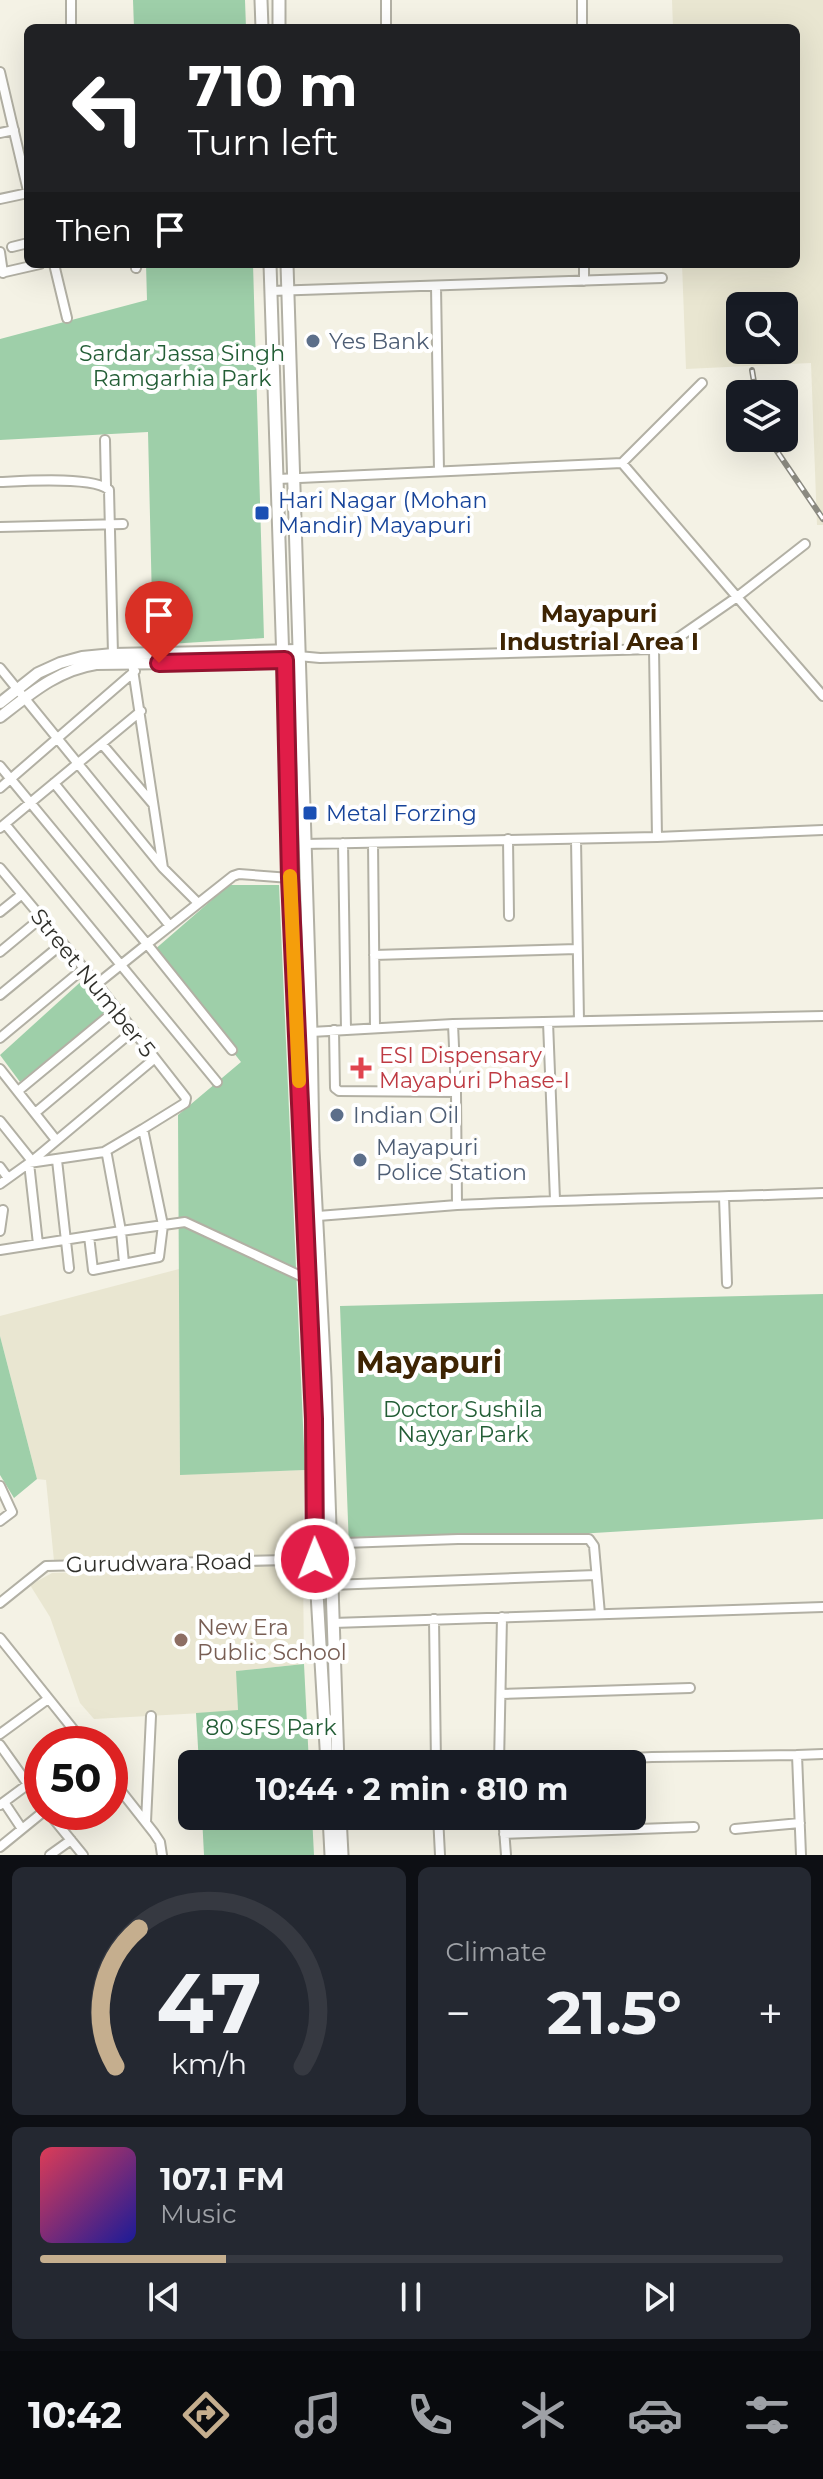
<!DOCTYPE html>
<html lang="en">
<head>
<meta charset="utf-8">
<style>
  :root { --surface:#171b24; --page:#242831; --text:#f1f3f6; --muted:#9ea1a6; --line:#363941; --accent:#c5ae8e }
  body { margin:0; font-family:Montserrat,sans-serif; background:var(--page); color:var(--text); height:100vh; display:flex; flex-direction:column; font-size:30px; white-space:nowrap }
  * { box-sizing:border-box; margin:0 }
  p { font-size:26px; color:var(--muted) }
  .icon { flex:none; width:44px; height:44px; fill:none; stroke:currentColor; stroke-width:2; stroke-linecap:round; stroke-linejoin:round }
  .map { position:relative; height:1855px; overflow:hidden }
  .side { display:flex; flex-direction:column; gap:12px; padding:12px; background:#0d0f14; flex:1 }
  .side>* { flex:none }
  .hud { position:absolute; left:24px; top:24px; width:776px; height:244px; border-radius:12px; box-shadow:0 8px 32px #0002; background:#202124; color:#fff; overflow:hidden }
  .controls { position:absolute; left:726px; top:292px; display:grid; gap:16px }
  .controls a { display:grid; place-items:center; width:72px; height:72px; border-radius:12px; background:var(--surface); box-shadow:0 8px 32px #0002; font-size:40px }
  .speed { position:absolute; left:24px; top:1726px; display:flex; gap:16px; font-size:40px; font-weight:700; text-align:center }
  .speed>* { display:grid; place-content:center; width:104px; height:104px; border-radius:50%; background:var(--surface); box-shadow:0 8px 32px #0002; line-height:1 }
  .speed .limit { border:12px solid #d22; background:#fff; color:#111 }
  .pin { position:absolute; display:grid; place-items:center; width:68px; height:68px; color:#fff; margin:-82px -34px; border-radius:50% 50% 50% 0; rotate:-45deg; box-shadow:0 0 8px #0007 }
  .pin .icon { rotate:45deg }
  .me { position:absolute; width:88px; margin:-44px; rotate:359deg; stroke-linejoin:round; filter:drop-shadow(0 0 6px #0008) }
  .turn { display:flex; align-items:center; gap:28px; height:168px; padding:0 32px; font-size:36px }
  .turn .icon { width:104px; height:104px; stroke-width:2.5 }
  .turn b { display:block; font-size:56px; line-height:68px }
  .then { display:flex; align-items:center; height:76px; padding:0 32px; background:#0003; gap:16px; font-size:30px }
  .big { font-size:60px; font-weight:700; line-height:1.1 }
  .side .widget { flex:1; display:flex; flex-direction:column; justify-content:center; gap:12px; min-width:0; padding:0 28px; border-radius:12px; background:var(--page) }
  .side .dial { align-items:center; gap:0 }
  .dial svg { height:208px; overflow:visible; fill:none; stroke:var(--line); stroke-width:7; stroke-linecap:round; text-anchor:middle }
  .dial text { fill:var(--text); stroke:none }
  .song { display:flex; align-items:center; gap:24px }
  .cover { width:96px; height:96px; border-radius:12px; background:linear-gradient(135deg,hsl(350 70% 55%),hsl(240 70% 35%)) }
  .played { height:8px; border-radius:4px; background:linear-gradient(90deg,var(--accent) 25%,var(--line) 25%) }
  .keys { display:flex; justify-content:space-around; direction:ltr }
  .heat { display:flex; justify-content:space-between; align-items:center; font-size:44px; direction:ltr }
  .side .tiles { flex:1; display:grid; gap:12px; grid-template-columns:1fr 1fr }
  .widget:last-child { grid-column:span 2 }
  .trip { position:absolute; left:178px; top:1750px; width:468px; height:80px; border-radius:12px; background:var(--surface); box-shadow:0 8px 32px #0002; font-weight:700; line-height:80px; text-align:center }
  .tab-bar { display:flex; height:128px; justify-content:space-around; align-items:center; background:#090b0e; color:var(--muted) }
  .tab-bar .icon { width:56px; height:56px }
  .tab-bar .active { color:var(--accent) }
  .tab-bar b { font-size:36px; color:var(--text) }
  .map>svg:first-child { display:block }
  .built { fill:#e9e6d1; fill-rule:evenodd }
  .green { fill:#9ecfa9 }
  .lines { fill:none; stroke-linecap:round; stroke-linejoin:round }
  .minor-casing { stroke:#b2b0a4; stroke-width:12 }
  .tertiary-casing { stroke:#b2b0a4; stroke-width:14 }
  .secondary-casing { stroke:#b2b0a4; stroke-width:15 }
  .minor { stroke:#fff; stroke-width:8 }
  .tertiary { stroke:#fff; stroke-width:10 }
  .secondary { stroke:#fff; stroke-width:11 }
  .rail-casing { stroke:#8b8a81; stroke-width:6 }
  .rail { stroke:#fff; stroke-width:3; stroke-dasharray:9; stroke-linecap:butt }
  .route-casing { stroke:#92132f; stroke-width:20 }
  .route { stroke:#e11d48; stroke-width:14 }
  .slow { stroke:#f59e0b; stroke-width:14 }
  .service-dot { fill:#5c6f8a; stroke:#fff; stroke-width:3 }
  .transit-dot { fill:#1a4fb4; stroke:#fff; stroke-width:3 }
  .health-dot { fill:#e0444e; stroke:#fff; stroke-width:3 }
  .education-dot { fill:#8d6e63; stroke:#fff; stroke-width:3 }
  .labels { text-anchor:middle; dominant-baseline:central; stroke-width:8; stroke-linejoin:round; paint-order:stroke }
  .service-label { font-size:22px; fill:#4e5e75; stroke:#fff; text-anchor:start }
  .park-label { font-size:22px; fill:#235e36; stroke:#fff }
  .transit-label { font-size:22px; fill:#164399; stroke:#fff; text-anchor:start }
  .street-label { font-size:22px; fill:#2f2f2a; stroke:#fff }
  .health-label { font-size:22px; fill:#be3a42; stroke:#fff; text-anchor:start }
  .education-label { font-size:22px; fill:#785e54; stroke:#fff; text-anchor:start }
  .neighbourhood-label { font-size:24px; font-weight:bold; fill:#3e2403; stroke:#fff }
  .district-label { font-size:30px; font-weight:bold; fill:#3e2403; stroke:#fff }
</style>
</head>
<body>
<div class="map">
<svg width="823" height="1855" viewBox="0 0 823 1855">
  <rect width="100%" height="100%" fill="#f4f2e5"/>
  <path class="built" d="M672,0H823V525H817L811,363L686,369L682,264H796V28H673ZM740,306H784V350H740Z
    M179,1269L180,1474L305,1470L302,1556L54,1561L46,1480L37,1479L0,1336V1316Z
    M303,1566L304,1664L237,1671L238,1711L94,1719L80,1703L50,1617L30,1585L52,1573Z"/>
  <path class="green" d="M133,0H245L246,28H134Z
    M146,264H253L264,638L153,645L148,432L0,440V339L147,300Z
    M229,885H279L305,1470L180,1475L178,1115L241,1062L153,951Z
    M86,977L110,1009L20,1082L0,1055Z
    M823,1294V1519L349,1548L340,1306Z
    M0,1336L37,1479L14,1498L0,1475Z
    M304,1664L309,1764H199L196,1713L238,1710L236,1671Z
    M202,1816H312L314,1855H204Z"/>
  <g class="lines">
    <g class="minor-casing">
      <path id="minor" d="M71,0V28
        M386,0V28
        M582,0V28
        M0,72L28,191
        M0,133L14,130
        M0,199L28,193
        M12,247L28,243
        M0,252L3,273
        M54,264L67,318
        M584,264V281
        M136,268L137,264
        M5,272L40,264
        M436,286L439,471
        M271,291L662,278
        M105,440L106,486
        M622,463L737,597L805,544
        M278,479L622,463L702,383
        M0,482C23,481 94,476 109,490L113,654
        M0,527L123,524
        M654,649L657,837
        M298,656L320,658L654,649L672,642L737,597L823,696
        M132,663L163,868L198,903
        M0,668L163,868
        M102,744L153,804
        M0,766L147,944L97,984
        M54,783L170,926
        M0,788L135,671
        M5,824L217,1082
        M0,828L141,711
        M508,839L509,916
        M576,839L579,1021
        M343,843L346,1030
        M373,843L375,1028
        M304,844L657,837L823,830
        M0,868L97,984L186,1098L185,1103L143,1129L163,1225L159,1257L93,1270L89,1236
        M0,912L21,895
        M0,952L41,918
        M374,955L577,949
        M0,995L62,944
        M548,1022L555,1200
        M453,1024L823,1016
        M334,1030L335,1088L339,1091L456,1092
        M311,1032L453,1024L456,1092L457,1205L318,1216
        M0,1038L83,969
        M232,1050L147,944L233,876L239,874L290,878
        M0,1069L56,1140
        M18,1091L116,1010
        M35,1113L133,1031
        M0,1121L32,1161
        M104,1152L143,1129
        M57,1160L69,1268
        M0,1167L8,1178
        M0,1184L32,1161L154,1059
        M724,1197L727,1283
        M457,1205C579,1199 701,1198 823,1193
        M0,1231L3,1210
        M38,1244L29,1163L104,1152L107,1155L121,1231L185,1222L307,1279
        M0,1250L121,1231L124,1263
        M0,1486L12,1512L0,1521
        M315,1544L458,1539H589L594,1546L600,1614
        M331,1585L596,1575
        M0,1603L46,1566L330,1559
        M434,1619L436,1764
        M333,1623L823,1607
        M0,1638L85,1744
        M501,1694L690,1688
        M0,1734L48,1699
        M0,1745L42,1804
        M797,1755L823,1754
        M499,1764L502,1617
        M512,1764L652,1757L797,1755L801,1855
        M110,1777L154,1833L160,1842L162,1855
        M4,1802L22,1829
        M0,1805L42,1774
        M48,1812L83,1855
        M438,1816L440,1855
        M503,1816L506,1855
        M146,1822L151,1716
        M735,1829L800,1823
        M504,1834L694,1827
        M0,1847L43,1812
        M50,1855L71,1840"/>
    </g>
    <g class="tertiary-casing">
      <path id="tertiary" d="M0,703L38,673L60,663L82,657L113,654L298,650
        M0,717C30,694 57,670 96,664L263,662L298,658"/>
    </g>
    <g class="secondary-casing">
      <path id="secondary" d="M261,0L262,28
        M279,0V28
        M270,264L290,878L314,1419L315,1559L327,1764
        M287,264L311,1032L313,1149L325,1378L338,1764
        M329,1816L331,1855
        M340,1816L342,1855"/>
    </g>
    <use href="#minor" class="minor"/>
    <use href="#tertiary" class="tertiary"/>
    <use href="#secondary" class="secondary"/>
    <g class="rail-casing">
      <path id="rail" d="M752,370L756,394
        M768,438L823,519"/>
    </g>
    <use href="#rail" class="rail"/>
  </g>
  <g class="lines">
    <g class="route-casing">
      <path id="route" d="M159,663L285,660L290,878L314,1419L315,1559"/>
    </g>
    <use href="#route" class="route"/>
    <path class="slow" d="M290,876L299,1081"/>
  </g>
  <g class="service-dot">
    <circle cx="313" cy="341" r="8"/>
    <circle cx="337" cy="1115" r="8"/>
    <circle cx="360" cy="1160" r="8"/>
  </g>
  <g class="transit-dot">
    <rect x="254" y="505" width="16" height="16" rx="4"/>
    <rect x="302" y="805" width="16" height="16" rx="4"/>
  </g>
  <path class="health-dot" d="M357 1056h8v8h8v8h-8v8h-8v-8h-8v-8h8z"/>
  <circle class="education-dot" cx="181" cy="1640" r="8"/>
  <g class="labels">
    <g class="service-label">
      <text x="329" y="341">Yes Bank</text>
      <text x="353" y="1115">Indian Oil</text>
      <text x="376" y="1147">Mayapuri<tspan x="376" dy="25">Police Station</tspan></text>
    </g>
    <g class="park-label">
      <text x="182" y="353">Sardar Jassa Singh<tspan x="182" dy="25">Ramgarhia Park</tspan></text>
      <text x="463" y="1409">Doctor Sushila<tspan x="463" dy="25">Nayyar Park</tspan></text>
      <text x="271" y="1727">80 SFS Park</text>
    </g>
    <g class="transit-label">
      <text x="278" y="500">Hari Nagar (Mohan<tspan x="278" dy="25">Mandir) Mayapuri</tspan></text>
      <text x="326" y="813">Metal Forzing</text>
    </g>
    <g class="street-label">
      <text transform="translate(93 983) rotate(51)">Street Number 5</text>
      <text transform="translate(159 1563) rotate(-1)">Gurudwara Road</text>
    </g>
    <g class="health-label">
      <text x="379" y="1055">ESI Dispensary<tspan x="379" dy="25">Mayapuri Phase-I</tspan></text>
    </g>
    <g class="education-label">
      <text x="197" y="1627">New Era<tspan x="197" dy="25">Public School</tspan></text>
    </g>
    <g class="neighbourhood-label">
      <text x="599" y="613">Mayapuri<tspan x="599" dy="28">Industrial Area I</tspan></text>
    </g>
    <g class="district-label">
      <text x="429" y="1362">Mayapuri</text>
    </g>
  </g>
</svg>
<div class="controls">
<a><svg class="icon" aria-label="search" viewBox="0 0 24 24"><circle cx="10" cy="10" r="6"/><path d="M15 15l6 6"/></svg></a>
<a><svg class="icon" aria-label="layers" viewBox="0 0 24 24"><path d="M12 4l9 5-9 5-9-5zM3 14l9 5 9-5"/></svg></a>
</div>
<div class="speed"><div class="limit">50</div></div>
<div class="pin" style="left:159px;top:663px;background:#d93025"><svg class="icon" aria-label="arrive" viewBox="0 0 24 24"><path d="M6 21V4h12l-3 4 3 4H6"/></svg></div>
<svg class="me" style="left:315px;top:1559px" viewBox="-20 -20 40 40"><circle r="17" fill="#e11d48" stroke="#fff" stroke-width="3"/><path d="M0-11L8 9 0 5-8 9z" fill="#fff"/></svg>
<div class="trip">10:44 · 2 min · 810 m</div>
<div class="hud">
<div class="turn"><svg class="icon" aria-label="left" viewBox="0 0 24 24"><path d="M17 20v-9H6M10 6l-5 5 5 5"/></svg><div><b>710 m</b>Turn left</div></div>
<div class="then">Then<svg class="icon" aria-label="arrive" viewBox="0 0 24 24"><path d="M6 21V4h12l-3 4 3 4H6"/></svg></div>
</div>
</div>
<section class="side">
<div class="tiles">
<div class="widget dial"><svg viewBox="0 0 100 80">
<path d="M14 69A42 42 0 1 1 86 69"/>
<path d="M14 69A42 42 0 0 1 23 16" stroke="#c5ae8e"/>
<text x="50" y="56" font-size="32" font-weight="700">47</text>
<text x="50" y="72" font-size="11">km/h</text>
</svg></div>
<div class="widget"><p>Climate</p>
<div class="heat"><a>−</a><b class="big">21.5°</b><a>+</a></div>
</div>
<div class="widget">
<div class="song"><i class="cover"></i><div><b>107.1 FM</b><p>Music</p></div></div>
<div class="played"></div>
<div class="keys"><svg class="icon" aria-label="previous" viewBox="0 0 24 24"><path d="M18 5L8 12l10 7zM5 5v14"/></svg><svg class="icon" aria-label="pause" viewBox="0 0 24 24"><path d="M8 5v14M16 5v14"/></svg><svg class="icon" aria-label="next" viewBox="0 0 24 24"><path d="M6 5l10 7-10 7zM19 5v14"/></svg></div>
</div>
</div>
</section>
<nav class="tab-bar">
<b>10:42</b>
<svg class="icon active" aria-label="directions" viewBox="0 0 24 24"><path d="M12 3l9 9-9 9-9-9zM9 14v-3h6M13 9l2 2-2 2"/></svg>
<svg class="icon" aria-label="music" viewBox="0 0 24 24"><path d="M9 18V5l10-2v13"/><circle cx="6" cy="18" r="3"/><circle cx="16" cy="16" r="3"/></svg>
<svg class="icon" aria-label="phone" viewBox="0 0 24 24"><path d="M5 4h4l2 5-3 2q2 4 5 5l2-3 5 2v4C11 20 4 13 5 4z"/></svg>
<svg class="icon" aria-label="climate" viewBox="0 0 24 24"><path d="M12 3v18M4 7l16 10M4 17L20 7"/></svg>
<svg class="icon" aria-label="car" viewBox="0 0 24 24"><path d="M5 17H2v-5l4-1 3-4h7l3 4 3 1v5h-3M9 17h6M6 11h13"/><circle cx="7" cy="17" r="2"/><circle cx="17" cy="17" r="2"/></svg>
<svg class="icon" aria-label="filters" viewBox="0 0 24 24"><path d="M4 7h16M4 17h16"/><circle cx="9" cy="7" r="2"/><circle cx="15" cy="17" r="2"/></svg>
</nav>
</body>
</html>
